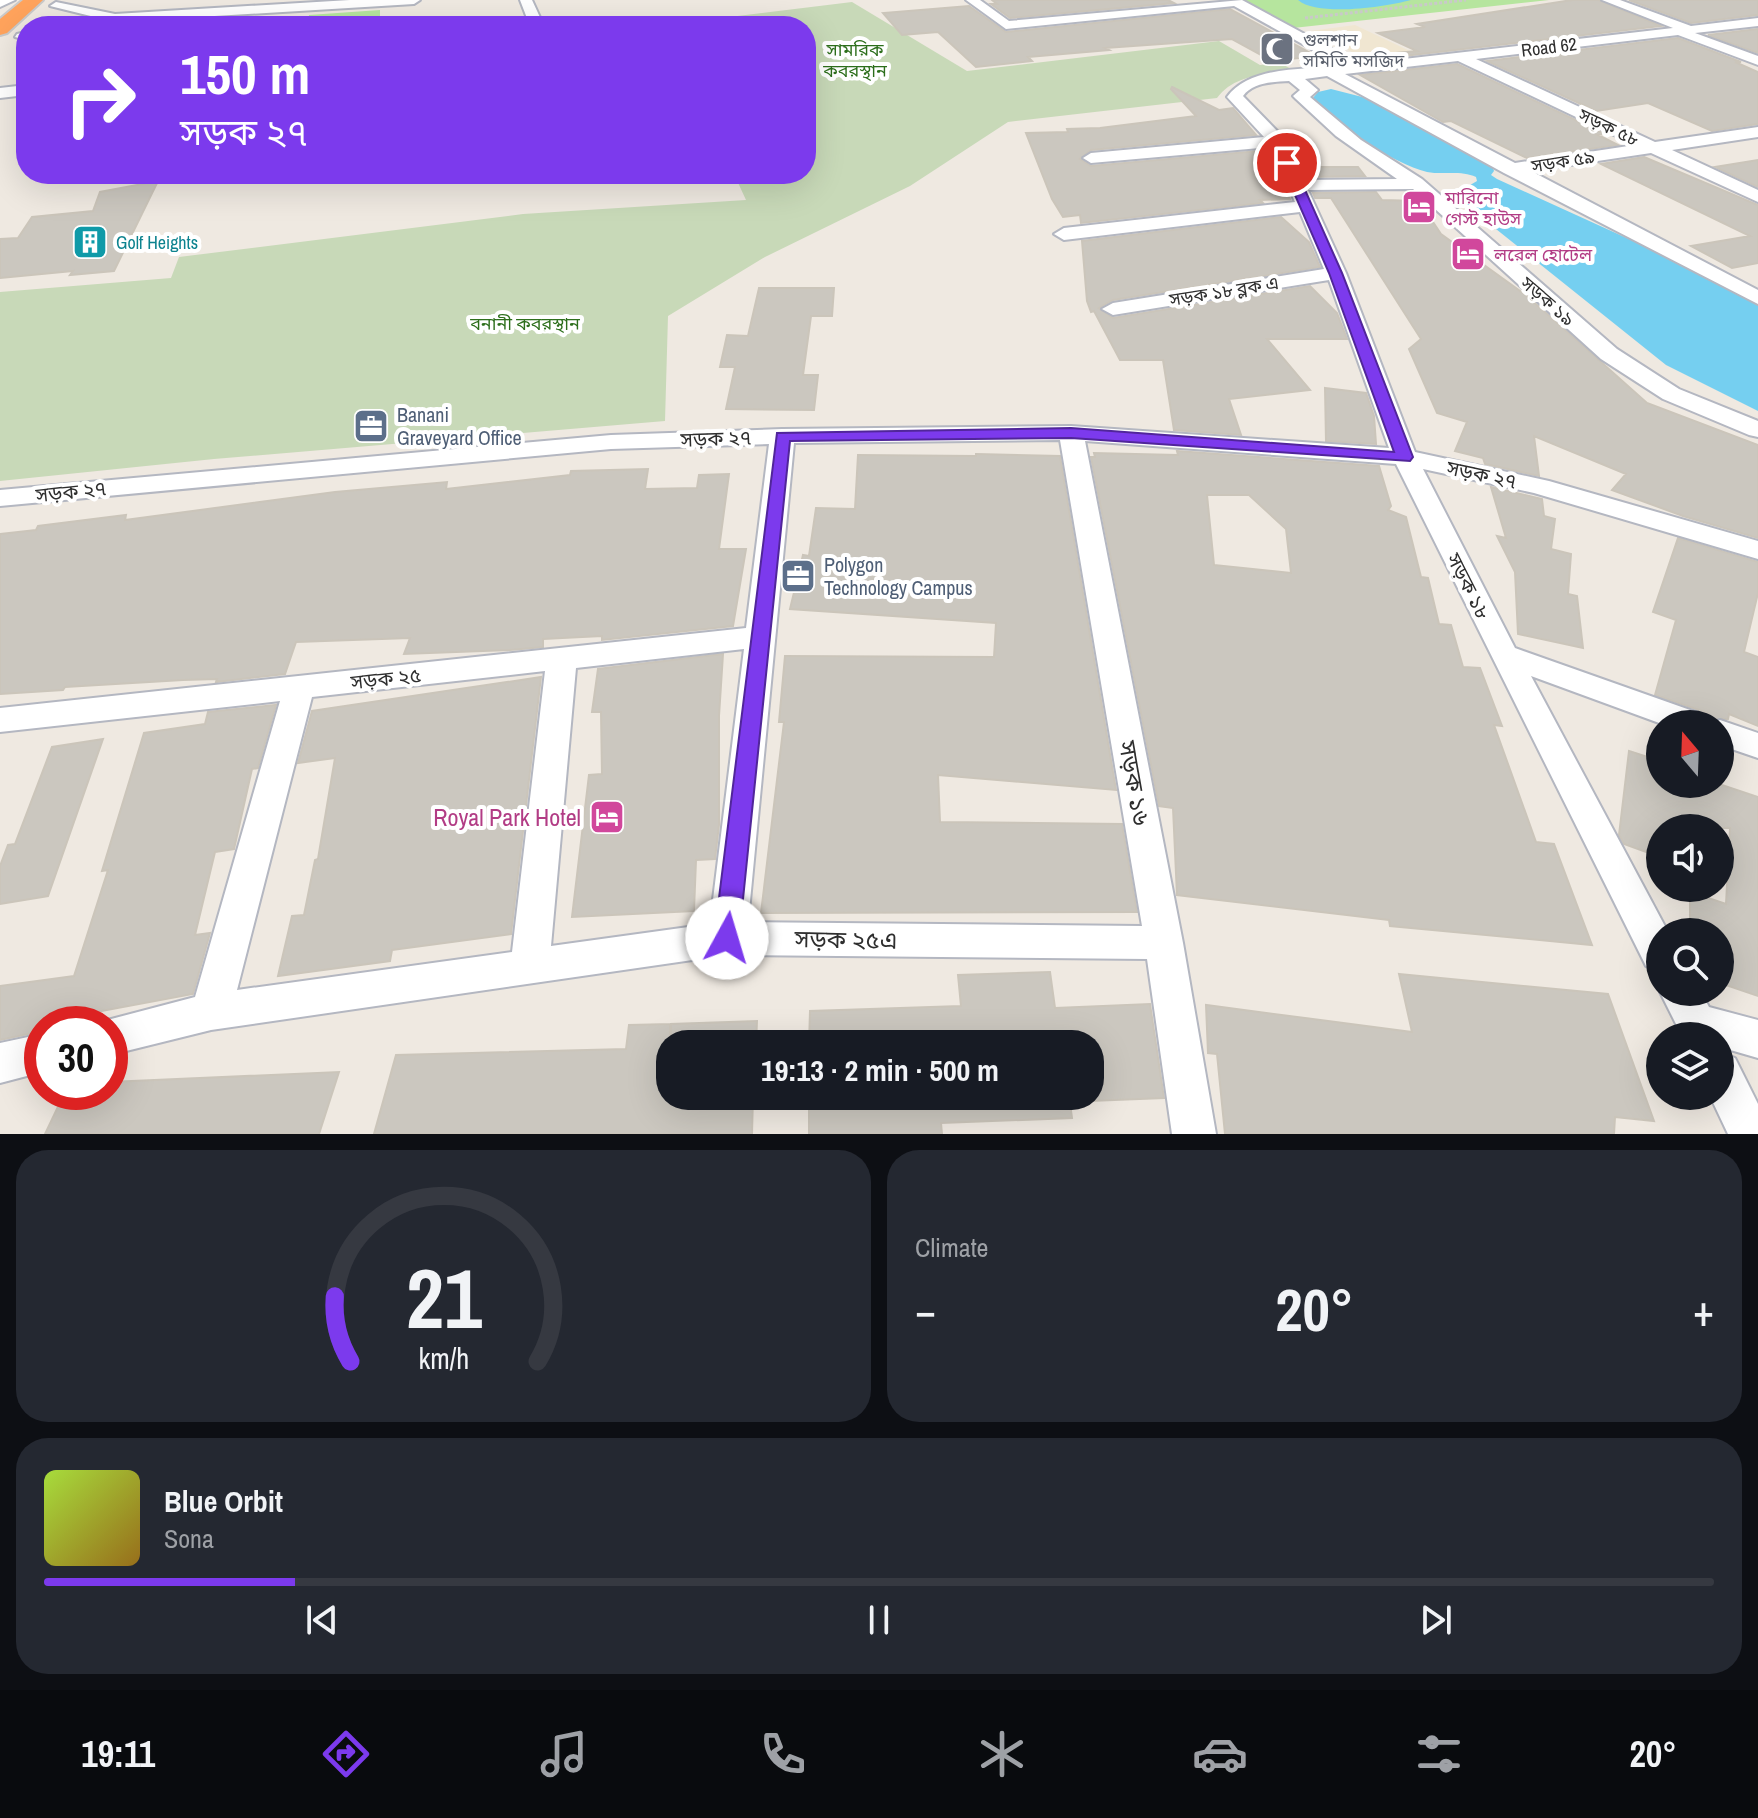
<!DOCTYPE html>
<html lang="en">
<head>
<meta charset="utf-8">
<style>
  :root { --surface:#171b24; --page:#242831; --text:#f1f3f6; --muted:#9ea1a6; --line:#363941; --accent:#7c3aed }
  body { margin:0; font-family:"Archivo Narrow","Noto Sans Bengali",sans-serif; background:var(--page); color:var(--text); height:100vh; display:flex; flex-direction:column; font-size:30px; white-space:nowrap }
  * { box-sizing:border-box; margin:0 }
  p { font-size:26px; color:var(--muted) }
  .icon { flex:none; width:44px; height:44px; fill:none; stroke:currentColor; stroke-width:2; stroke-linecap:round; stroke-linejoin:round }
  .map { position:relative; height:1134px; overflow:hidden }
  .drawer { display:flex; flex-direction:column; gap:16px; padding:16px; background:#0d0f14; flex:1 }
  .drawer>* { flex:none }
  .hud { position:absolute; left:16px; top:16px; width:800px; height:168px; border-radius:32px; box-shadow:0 8px 32px #0002; background:#7c3aed; color:#fff; overflow:hidden }
  .needle { width:52px; rotate:341deg }
  .tools { position:absolute; left:1646px; top:710px; display:grid; gap:16px }
  .tools a { display:grid; place-items:center; width:88px; height:88px; border-radius:50%; background:var(--surface); box-shadow:0 8px 32px #0002; font-size:40px }
  .speed { position:absolute; left:24px; top:1006px; display:flex; gap:16px; font-size:40px; font-weight:700; text-align:center }
  .speed>* { display:grid; place-content:center; width:104px; height:104px; border-radius:50%; background:var(--surface); box-shadow:0 8px 32px #0002; line-height:1 }
  .speed .limit { border:12px solid #d22; background:#fff; color:#111 }
  .pin { position:absolute; display:grid; place-items:center; width:68px; height:68px; color:#fff; margin:-34px; border:4px solid #fff; border-radius:50%; box-shadow:0 2px 8px #0007 }
  .me { position:absolute; width:88px; margin:-44px; rotate:6deg; stroke-linejoin:round; filter:drop-shadow(0 0 6px #0008) }
  .turn { display:flex; align-items:center; gap:28px; height:168px; padding:0 32px; font-size:36px }
  .turn .icon { width:104px; height:104px; stroke-width:2.5 }
  .turn b { display:block; font-size:56px; line-height:68px }
  .big { font-size:60px; font-weight:800; line-height:1.1 }
  .drawer .tile { flex:1; display:flex; flex-direction:column; justify-content:center; gap:12px; min-width:0; padding:0 28px; border-radius:32px; background:var(--page) }
  .drawer .dial { align-items:center; gap:0 }
  .dial svg { height:208px; overflow:visible; fill:none; stroke:var(--line); stroke-width:7; stroke-linecap:round; text-anchor:middle }
  .dial text { fill:var(--text); stroke:none }
  .song { display:flex; align-items:center; gap:24px }
  .cover { width:96px; height:96px; border-radius:12px; background:linear-gradient(135deg,hsl(80 70% 55%),hsl(40 70% 35%)) }
  .played { height:8px; border-radius:4px; background:linear-gradient(90deg,var(--accent) 15%,var(--line) 15%) }
  .keys { display:flex; justify-content:space-around; direction:ltr }
  .heat { display:flex; justify-content:space-between; align-items:center; font-size:44px; direction:ltr }
  .drawer .tiles { flex:1; display:grid; gap:16px; grid-template-columns:1fr 1fr }
  .tile:last-child { grid-column:span 2 }
  .trip { position:absolute; left:656px; top:1030px; width:448px; height:80px; border-radius:32px; background:var(--surface); box-shadow:0 8px 32px #0002; font-weight:800; line-height:80px; text-align:center }
  .tabs { display:flex; height:128px; justify-content:space-around; align-items:center; background:#090b0e; color:var(--muted) }
  .tabs .icon { width:56px; height:56px }
  .tabs .current { color:var(--accent) }
  .tabs b { font-size:36px; color:var(--text) }
  .map>svg:first-child { display:block }
  .education { fill:#f0e6d1 }
  .green { fill:#b6e59e }
  .cemetery { fill:#c8d9b8 }
  .water { fill:#75cff0 }
  .building { fill:#cbc7bf; stroke:#cbc5ba; stroke-width:2; fill-rule:evenodd }
  .lines { fill:none; stroke-linecap:round; stroke-linejoin:round }
  .minor-casing { stroke:#b4b7c1; stroke-width:4 }
  .highway-casing { stroke:#c9c9c9; stroke-width:4 }
  .path { stroke:#c9c9c9; stroke-width:3; stroke-dasharray:3 2; stroke-linecap:butt }
  .minor { fill:#fff; fill-rule:evenodd }
  .highway { fill:#ffa35c; fill-rule:evenodd }
  .route { fill:#7c3aed; stroke:#51269a; stroke-width:2 }
  .labels { text-anchor:middle; dominant-baseline:central; stroke-width:8; stroke-linejoin:round; paint-order:stroke }
  .far-worship-label { font-size:18px; fill:#5b616d; stroke:#fff; text-anchor:start }
  .far-street-label { font-size:18px; fill:#2e2e2e; stroke:#fff }
  .far-park-label { font-size:18px; fill:#2c6e1b; stroke:#fff }
  .far-hotel-label { font-size:18px; fill:#b23c85; stroke:#fff; text-anchor:start }
  .far-culture-label { font-size:18px; fill:#0d838f; stroke:#fff; text-anchor:start }
  .service-label { font-size:20px; fill:#4e5e75; stroke:#fff; text-anchor:start }
  .street-label { font-size:20px; fill:#2e2e2e; stroke:#fff }
  .near-street-label { font-size:24px; fill:#2e2e2e; stroke:#fff }
  .near-hotel-label { font-size:24px; fill:#b23c85; stroke:#fff; text-anchor:end }
</style>
</head>
<body>
<div class="map">
<svg width="1758" height="1134" viewBox="0 0 1758 1134">
  <rect width="100%" height="100%" fill="#efe9e1"/>
  <path class="education" d="M1355,25L1416,54L1368,60L1310,31Z"/>
  <path class="green" d="M1243,0H1549L1293,28Z
    M380,10V26H307L309,15Z"/>
  <path class="cemetery" d="M852,2L967,71L1219,41L1260,65L1280,63L1297,72C1269,74 1235,73 1217,98L1008,122L910,186L765,257L668,316L665,421L214,459L0,481V292L171,278L179,257L523,214L746,200L734,174H806V26H656Z"/>
  <path class="water" d="M1298,0H1411C1385,7 1318,17 1298,0Z
    M1331,89L1374,100L1492,165L1494,171L1491,175L1497,179L1675,260L1758,305V411L1666,365L1461,201L1458,196L1460,191L1477,181L1476,177C1461,170 1443,175 1427,172C1393,163 1334,126 1312,99L1318,92Z"/>
  <path class="building" d="M992,0H1168L1174,3L1010,18L991,4H997Z
    M1572,0H1599L1661,26L1361,61L1354,57L1417,51L1378,33L1425,27L1417,24Z
    M1629,0H1758V15L1691,23Z
    M969,6L1006,32L1230,9L1316,56L1272,61L1232,39L1105,48L1109,50L1028,57L1032,61L976,67L938,32L902,35L883,13Z
    M1758,29V53L1708,35Z
    M1678,38L1741,62H1735L1758,72V124L1712,131L1648,103L1596,111L1487,61Z
    M1457,64L1605,134L1598,135L1618,145L1527,158L1451,121L1443,122L1360,75Z
    M1172,87L1219,110L1233,108L1256,135L1091,150L1080,159L1091,166L1269,150L1290,199L1260,200L1263,203L1081,223L1080,215L1063,217L1052,199L1026,133L1068,132L1067,129L1100,128L1196,116L1171,89Z
    M1644,157L1758,205V263L1732,268L1691,246L1750,236L1601,164Z
    M1758,160V187L1715,167Z
    M1300,167H1358L1365,176L1305,177Z
    M158,181L114,271L70,275L73,271L0,278V239L18,238L32,217L93,211L100,192Z
    M1376,192L1382,200L1419,201L1441,234L1527,296L1647,403L1758,445V538L1683,516L1612,490L1626,474L1534,436L1539,476L1485,464L1483,458L1455,451L1467,422L1437,413L1409,349L1421,339L1331,198H1315L1313,193Z
    M1281,217L1309,242L1320,267L1113,300L1099,308L1113,318L1310,286L1337,313L1347,339H1267L1310,390L1229,399L1241,435L1174,430L1163,360H1120L1094,311L1091,312L1087,301L1082,241Z
    M759,288H834L832,316H811L803,375H818L814,410L726,409L735,367H720L727,335L748,336Z
    M1325,388L1366,393L1374,416L1376,444L1326,441Z
    M1177,451L1379,466L1391,506L1388,510L1406,517L1421,577L1428,578L1439,624L1451,625L1463,667L1480,668L1502,726L1494,725L1536,842L1554,844L1592,945L1390,926L1389,920L1177,895L1173,808L1159,806L1091,457H1095L1094,453L1178,455ZM1207,495H1249L1286,529L1291,573L1214,565Z
    M976,454L1060,456L1116,790L938,775L940,822L1122,824L1137,912L761,913L784,722H779L785,656L994,657L996,623L790,609L803,555L809,556L816,508L855,509L858,455L976,456Z
    M648,469L645,489L697,488L699,475L729,474L719,549H746L733,626L602,640V636L543,639V647L510,650L404,654L410,638L296,642L285,674L216,682L217,679L183,680L65,687L63,690L0,694V534L36,530L38,526L126,515L125,520L335,492L447,482L446,489L570,475L571,471Z
    M1491,487L1542,499L1544,516L1555,519L1551,549L1571,554L1568,594L1577,596L1583,648L1518,634L1515,572L1497,536L1506,538Z
    M1678,538L1758,562V593L1744,652L1758,657V726L1729,714L1728,719H1712L1708,713L1655,695L1676,620L1653,612Z
    M723,654L719,716V825L715,859L696,860L694,911L572,917L589,775L602,774L601,712H592L598,669Z
    M541,677L511,934L392,950L390,961L278,976L292,916L304,915L315,860L318,859L335,758L298,763L312,711Z
    M276,705L258,768L252,769L234,849L215,852L195,935L210,933L193,994L48,1021L42,1024V1031L0,1040V986L74,976L108,870L102,871L144,733L205,724L208,712Z
    M103,739L48,896L0,904V866L8,845L15,844L52,747Z
    M1629,751L1660,761V784H1719L1758,797V996L1723,984L1720,932H1690V892L1726,904L1730,828H1660V857L1624,844L1619,835Z
    M1050,972L1055,1008L1150,1004L1164,1098L1090,1101V1044H809L810,1011L961,1006L958,975Z
    M1399,974L1608,994L1654,1121L1615,1117L1614,1134H1225L1217,1054L1208,1053L1206,1005L1412,1032Z
    M757,1021L756,1044H671V1024Z
    M670,1024V1096H753L752,1134H374L396,1055L626,1049L629,1025Z
    M339,1072L319,1134H45L65,1092H110V1082Z
    M809,1096H1069L1072,1118L941,1123L942,1134H809Z"/>
  <g class="lines">
    <g class="minor-casing">
      <path id="minor" d="M0,0H15L0,7Z
        M350,0H420L414,4L115,22L50,6L56,2L115,14Z
        M520,0H532L544,26H530Z
        M966,0H980L1009,21L1242,0L1360,64L1673,28L1602,0H1620L1691,26L1758,18V26L1695,33L1758,56V65L1678,35L1476,59L1655,142L1758,127V137L1672,150L1758,190V202L1651,153L1531,171L1758,290V304L1504,173L1327,76L1305,79L1318,90L1310,97L1361,140L1422,179L1617,349L1679,389L1758,421V437L1749,435L1663,399L1601,359L1413,189L1308,190L1346,273L1415,452L1549,481L1758,541V559L1534,493L1423,469L1515,648L1707,716L1711,723L1720,720L1758,733V758L1720,745V724H1662L1531,676L1668,932H1660V971L1646,966L1396,464L1085,441L1183,943L1216,1134H1172L1147,959L727,955L211,1030L110,1055V1024L96,1023L195,997L280,701L0,732V708L746,628L769,444L611,449L0,506V490L611,435L782,429L1071,426L1389,448L1329,280L1113,315L1102,309L1113,303L1324,269L1300,212L1064,240L1054,234L1064,228L1295,202L1271,147L1091,163L1083,158L1091,153L1264,137L1227,97C1250,65 1306,70 1342,66L1234,6L1006,29ZM1458,61L1635,145L1515,163L1345,74ZM1289,81L1300,90L1293,96L1296,99L1336,136L1397,179L1303,180L1283,137L1243,96C1253,82 1274,82 1289,81ZM1060,440L1142,926L748,922L794,443ZM744,649L710,924L551,946L576,668ZM545,671L512,952L237,990L312,697Z
        M615,20L620,21V26H593Z
        M26,32V40L15,37L17,34Z
        M26,85V95L0,98V88Z
        M1660,992H1701L1709,1007L1758,1020V1058L1720,1047V1036H1682Z
        M42,1034V1072L0,1083V1043Z
        M1720,1052L1735,1058L1758,1104V1134H1728L1710,1096H1720Z"/>
    </g>
    <g class="highway-casing">
      <path id="highway" d="M23,0H43L7,33L0,35V19Z"/>
    </g>
    <path class="path" d="M1305,18L1466,0"/>
    <use href="#minor" class="minor"/>
    <use href="#highway" class="highway"/>
  </g>
  <path class="route" d="M1287,160L1293,163L1342,273L1413,457L1410,461L1071,438L790,441L739,938L736,946L727,949L718,946L714,938L777,433L1071,428L1394,452L1329,273L1281,163Z"/>
  <defs>
    <g id="mosque-square" transform="scale(1.8)"><rect x="-9" y="-9" width="18" height="18" rx="4" fill="#6b7280" stroke="#fff"/><path d="M3.5-4.9A6 6 0 1 0 3.5 4.9A5 5 0 1 1 3.5-4.9Z" fill="#fff"/></g>
    <g id="hotel-square" transform="scale(1.8)"><rect x="-9" y="-9" width="18" height="18" rx="4" fill="#d1479c" stroke="#fff"/><path d="M-6-4.5h1.5V1H6V5H4.5V3h-9V5H-6ZM-4 0a1.8 1.8 0 1 1 3.6 0ZM.5 0V-2.5h3Q6-2.5 6 0Z" fill="#fff"/></g>
    <g id="building-square" transform="scale(1.8)"><rect x="-9" y="-9" width="18" height="18" rx="4" fill="#0f9aa8" stroke="#fff"/><path d="M-4-6H4V6H1V3H-1V6H-4ZM-2.5-4.3h1.7v1.8h-1.7ZM.8-4.3h1.7v1.8H.8ZM-2.5-1h1.7V.8h-1.7ZM.8-1h1.7V.8H.8Z" fill="#fff"/></g>
    <g id="office-square" transform="scale(1.8)"><rect x="-9" y="-9" width="18" height="18" rx="4" fill="#5c6f8a" stroke="#fff"/><path d="M-6-3h4V-5.5h4V-3h4V5H-6ZM-1-4.5V-3h2v-1.5ZM-6 0V1H6V0Z" fill="#fff"/></g>
  </defs>
  <g fill-rule="evenodd">
    <use href="#mosque-square" x="1277" y="49"/>
    <use href="#hotel-square" x="1419" y="207"/>
    <use href="#building-square" x="90" y="242"/>
    <use href="#hotel-square" x="1468" y="254"/>
    <use href="#office-square" x="371" y="426"/>
    <use href="#office-square" x="798" y="576"/>
    <use href="#hotel-square" x="607" y="817"/>
  </g>
  <g class="labels">
    <g class="far-worship-label">
      <text x="1303" y="39">গুলশান<tspan x="1303" dy="21">সমিতি মসজিদ</tspan></text>
    </g>
    <g class="far-street-label">
      <text transform="translate(1549 47) rotate(-7)">Road 62</text>
      <text transform="translate(1609 127) rotate(25)">সড়ক ৫৮</text>
      <text transform="translate(1563 161) rotate(-9)">সড়ক ৫৯</text>
      <text transform="translate(1224 291) rotate(-9)">সড়ক ১৮ ব্লক এ</text>
      <text transform="translate(1548 301) rotate(41)">সড়ক ১৯</text>
    </g>
    <g class="far-park-label">
      <text x="855" y="49">সামরিক<tspan x="855" dy="21">কবরস্থান</tspan></text>
      <text x="525" y="323">বনানী কবরস্থান</text>
    </g>
    <g class="far-hotel-label">
      <text x="1445" y="197">মারিনো<tspan x="1445" dy="21">গেস্ট হাউস</tspan></text>
      <text x="1494" y="254">লরেল হোটেল</text>
    </g>
    <g class="far-culture-label">
      <text x="116" y="242">Golf Heights</text>
    </g>
    <g class="service-label">
      <text x="397" y="414">Banani<tspan x="397" dy="23">Graveyard Office</tspan></text>
      <text x="824" y="564">Polygon<tspan x="824" dy="23">Technology Campus</tspan></text>
    </g>
    <g class="street-label">
      <text transform="translate(716 438) rotate(-2)">সড়ক ২৭</text>
      <text transform="translate(1482 474) rotate(12)">সড়ক ২৭</text>
      <text transform="translate(71 491) rotate(-6)">সড়ক ২৭</text>
      <text transform="translate(1469 586) rotate(63)">সড়ক ১৮</text>
      <text transform="translate(386 678) rotate(-6)">সড়ক ২৫</text>
    </g>
    <g class="near-street-label">
      <text transform="translate(1135 783) rotate(80)">সড়ক ১৬</text>
      <text transform="translate(846 939) rotate(1)">সড়ক ২৫এ</text>
    </g>
    <g class="near-hotel-label">
      <text x="581" y="817">Royal Park Hotel</text>
    </g>
  </g>
</svg>
<div class="tools">
<a><svg class="needle" viewBox="-14 -14 28 28"><path d="M0-13l5 13h-10z" fill="#e53935"/><path d="M0 13l5-13h-10z" fill="#9ea1a6"/></svg></a>
<a><svg class="icon" aria-label="sound" viewBox="0 0 24 24"><path d="M4 9h4l5-4v14l-5-4H4zM17 9q2 3 0 6"/></svg></a>
<a><svg class="icon" aria-label="search" viewBox="0 0 24 24"><circle cx="10" cy="10" r="6"/><path d="M15 15l6 6"/></svg></a>
<a><svg class="icon" aria-label="layers" viewBox="0 0 24 24"><path d="M12 4l9 5-9 5-9-5zM3 14l9 5 9-5"/></svg></a>
</div>
<div class="speed"><div class="limit">30</div></div>
<div class="pin" style="left:1287px;top:163px;background:#d93025"><svg class="icon" aria-label="arrive" viewBox="0 0 24 24"><path d="M6 21V4h12l-3 4 3 4H6"/></svg></div>
<svg class="me" style="left:727px;top:938px" viewBox="-20 -20 40 40"><circle r="19" fill="#fff"/><path d="M0-13L10 11 0 6-10 11z" fill="#7c3aed"/></svg>
<div class="trip">19:13 · 2 min · 500 m</div>
<div class="hud">
<div class="turn"><svg class="icon" aria-label="right" viewBox="0 0 24 24"><path d="M7 20v-9h11M14 6l5 5-5 5"/></svg><div><b>150 m</b>সড়ক ২৭</div></div>
</div>
</div>
<section class="drawer">
<div class="tiles">
<div class="tile dial"><svg viewBox="0 0 100 80">
<path d="M14 69A42 42 0 1 1 86 69"/>
<path d="M14 69A42 42 0 0 1 8 44" stroke="#7c3aed"/>
<text x="50" y="56" font-size="32" font-weight="700">21</text>
<text x="50" y="72" font-size="11">km/h</text>
</svg></div>
<div class="tile"><p>Climate</p>
<div class="heat"><a>−</a><b class="big">20°</b><a>+</a></div>
</div>
<div class="tile">
<div class="song"><i class="cover"></i><div><b>Blue Orbit</b><p>Sona</p></div></div>
<div class="played"></div>
<div class="keys"><svg class="icon" aria-label="previous" viewBox="0 0 24 24"><path d="M18 5L8 12l10 7zM5 5v14"/></svg><svg class="icon" aria-label="pause" viewBox="0 0 24 24"><path d="M8 5v14M16 5v14"/></svg><svg class="icon" aria-label="next" viewBox="0 0 24 24"><path d="M6 5l10 7-10 7zM19 5v14"/></svg></div>
</div>
</div>
</section>
<nav class="tabs">
<b>19:11</b>
<svg class="icon current" aria-label="directions" viewBox="0 0 24 24"><path d="M12 3l9 9-9 9-9-9zM9 14v-3h6M13 9l2 2-2 2"/></svg>
<svg class="icon" aria-label="music" viewBox="0 0 24 24"><path d="M9 18V5l10-2v13"/><circle cx="6" cy="18" r="3"/><circle cx="16" cy="16" r="3"/></svg>
<svg class="icon" aria-label="phone" viewBox="0 0 24 24"><path d="M5 4h4l2 5-3 2q2 4 5 5l2-3 5 2v4C11 20 4 13 5 4z"/></svg>
<svg class="icon" aria-label="climate" viewBox="0 0 24 24"><path d="M12 3v18M4 7l16 10M4 17L20 7"/></svg>
<svg class="icon" aria-label="car" viewBox="0 0 24 24"><path d="M5 17H2v-5l4-1 3-4h7l3 4 3 1v5h-3M9 17h6M6 11h13"/><circle cx="7" cy="17" r="2"/><circle cx="17" cy="17" r="2"/></svg>
<svg class="icon" aria-label="filters" viewBox="0 0 24 24"><path d="M4 7h16M4 17h16"/><circle cx="9" cy="7" r="2"/><circle cx="15" cy="17" r="2"/></svg>
<b>20°</b>
</nav>
</body>
</html>
